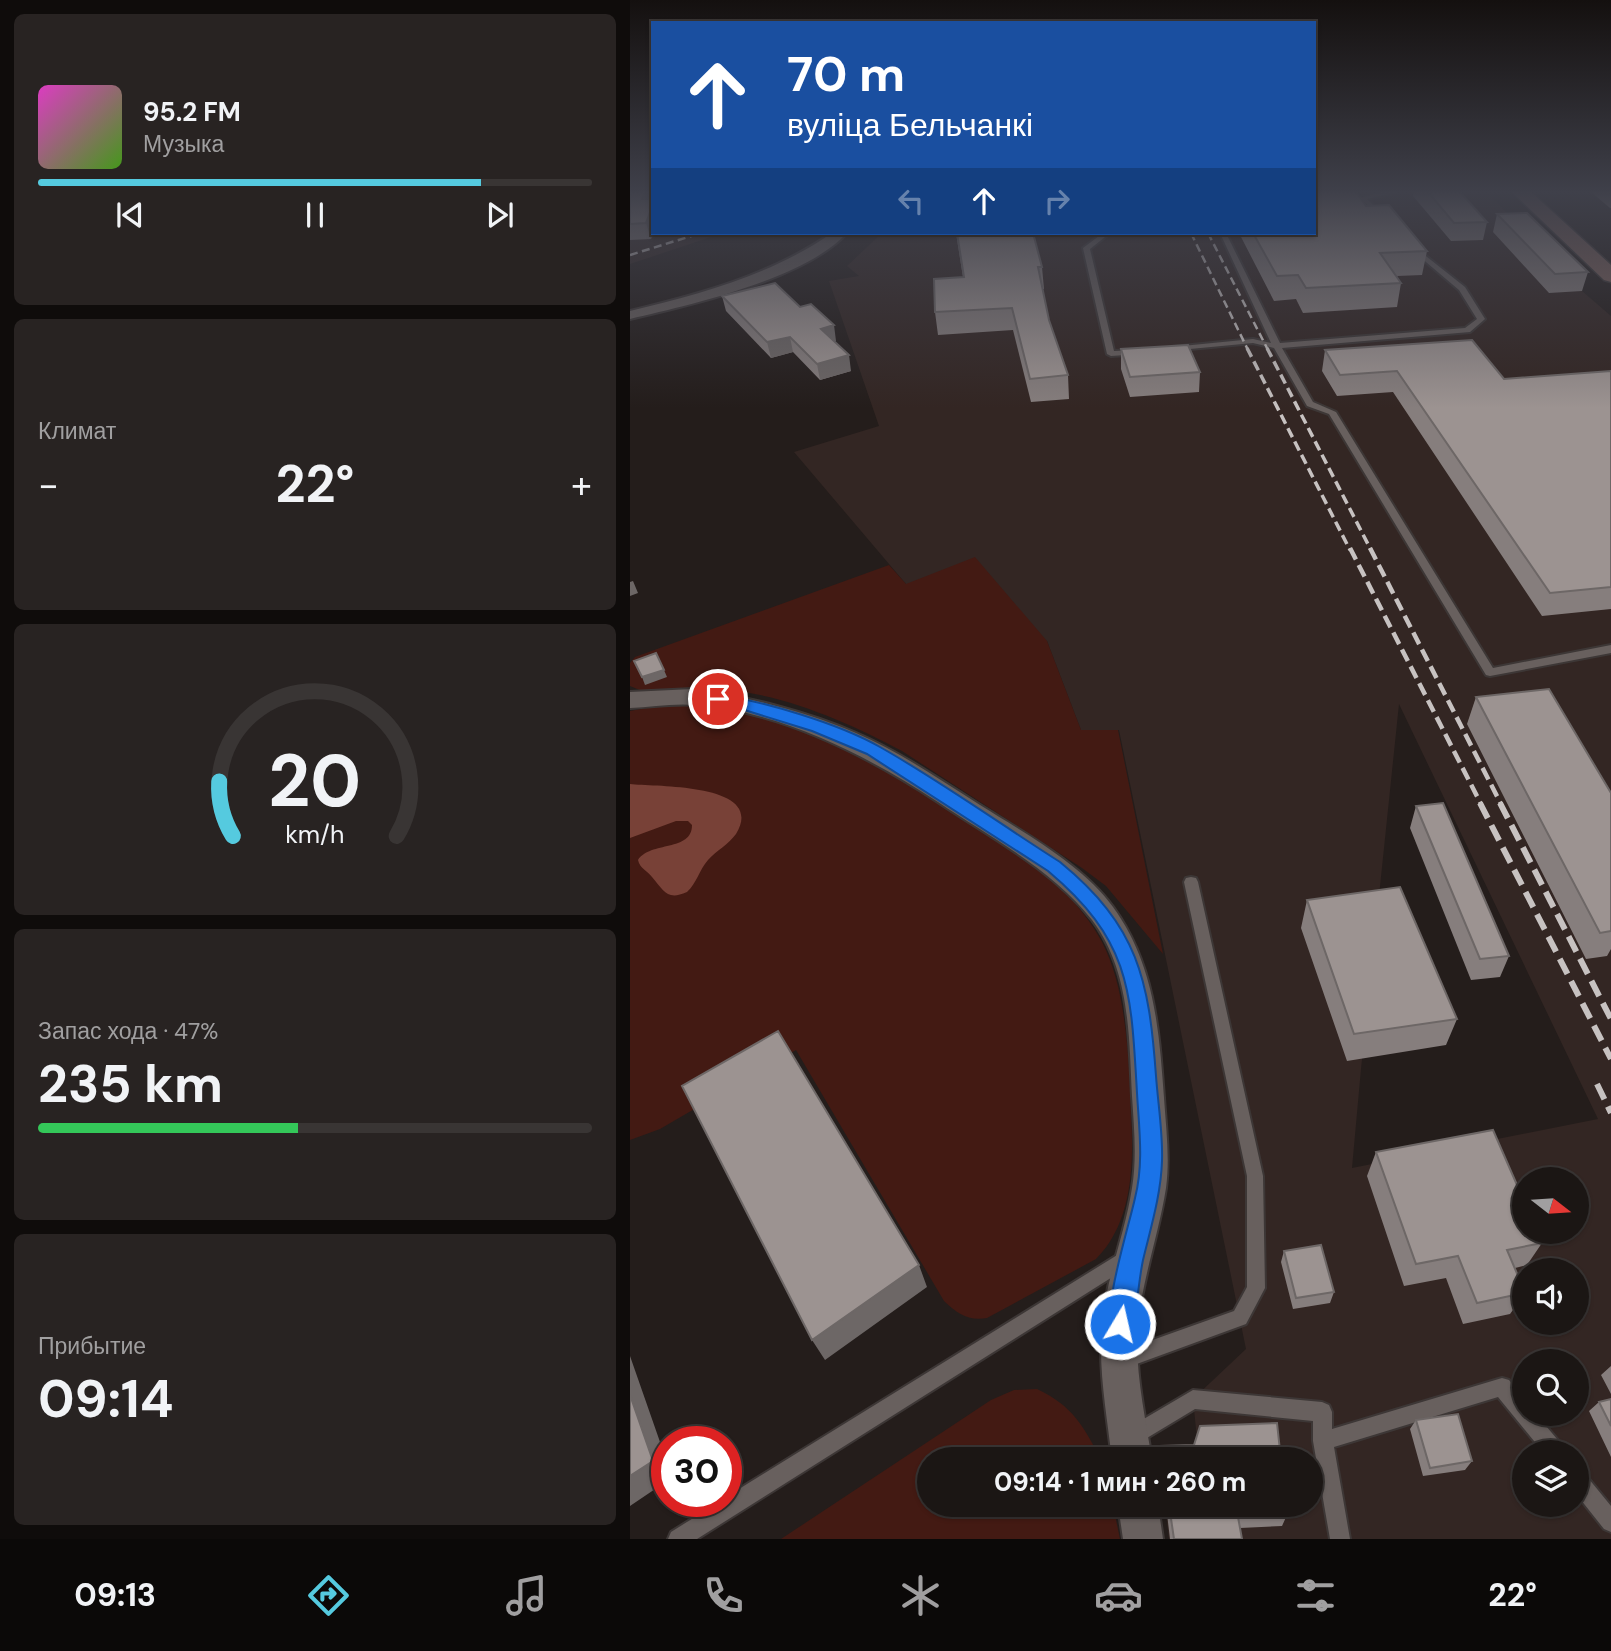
<!DOCTYPE html>
<html lang="ru">
<head>
<meta charset="utf-8">
<style>
  :root { --surface:#1b1614; --page:#282322; --text:#f1f3f6; --muted:#a09fa0; --line:#393534; --accent:#55cadf }
  body { margin:0; font-family:"DM Sans",sans-serif; background:var(--page); color:var(--text); height:100vh; display:flex; flex-direction:column; font-size:26px; white-space:nowrap }
  * { box-sizing:border-box; margin:0 }
  p { font-size:23px; color:var(--muted) }
  .icon { flex:none; width:38px; height:38px; fill:none; stroke:currentColor; stroke-width:2; stroke-linecap:round; stroke-linejoin:round }
  .map { position:relative; flex:1; overflow:hidden }
  .details { display:flex; flex-direction:column; gap:14px; padding:14px; background:#0f0c0b; width:630px }
  .details>* { flex:none }
  .guide { position:absolute; left:21px; top:21px; width:665px; height:214px; border-radius:0px; box-shadow:0 2px 5px #0004,0 0 0 2px var(--line); background:#1a4fa0; color:#fff; overflow:hidden }
  .needle { width:46px; rotate:107deg }
  .controls { position:absolute; left:882px; top:1167px; display:grid; gap:14px }
  .controls a { display:grid; place-items:center; width:77px; height:77px; border-radius:50%; background:var(--surface); box-shadow:0 2px 5px #0004,0 0 0 2px var(--line); font-size:35px }
  .speed { position:absolute; left:21px; top:1426px; display:flex; gap:14px; font-size:35px; font-weight:700; text-align:center }
  .speed>* { display:grid; place-content:center; width:91px; height:91px; border-radius:50%; background:var(--surface); box-shadow:0 2px 5px #0004,0 0 0 2px var(--line); line-height:1 }
  .speed .limit { border:10px solid #d22; background:#fff; color:#111 }
  .pin { position:absolute; display:grid; place-items:center; width:60px; height:60px; color:#fff; margin:-30px; border:4px solid #fff; border-radius:50%; box-shadow:0 2px 7px #0007 }
  .me { position:absolute; width:77px; margin:-38px; rotate:9deg; stroke-linejoin:round; filter:drop-shadow(0 0 5px #0008) }
  .turn { display:flex; align-items:center; gap:24px; height:147px; padding:0 21px; font-size:32px }
  .turn .icon { width:91px; height:91px; stroke-width:2.5 }
  .turn b { display:block; font-size:49px; line-height:60px }
  .lanes { display:flex; align-items:center; height:66px; padding:0 21px; background:#0003; justify-content:center; gap:35px; direction:ltr }
  .lanes .off { opacity:.35 }
  .big { font-size:52px; font-weight:700; line-height:1.1 }
  .details .widget { flex:1; display:flex; flex-direction:column; justify-content:center; gap:10px; min-width:0; padding:0 24px; border-radius:10px; background:var(--page) }
  .details .dial { align-items:center; gap:0 }
  .dial svg { height:182px; overflow:visible; fill:none; stroke:var(--line); stroke-width:7; stroke-linecap:round; text-anchor:middle }
  .dial text { fill:var(--text); stroke:none }
  .song { display:flex; align-items:center; gap:21px }
  .cover { width:84px; height:84px; border-radius:10px; background:linear-gradient(135deg,hsl(310 70% 55%),hsl(100 70% 35%)) }
  .played { height:7px; border-radius:4px; background:linear-gradient(90deg,var(--accent) 80%,var(--line) 80%) }
  .keys { display:flex; justify-content:space-around; direction:ltr }
  .heat { display:flex; justify-content:space-between; align-items:center; font-size:38px; direction:ltr }
  .charge { height:10px; border-radius:5px; background:linear-gradient(90deg,#34c759 47%,var(--line) 0) }
  .trip { position:absolute; left:287px; top:1447px; width:406px; height:70px; border-radius:35px; background:var(--surface); box-shadow:0 2px 5px #0004,0 0 0 2px var(--line); font-weight:700; line-height:70px; text-align:center }
  .tab-bar { display:flex; height:112px; justify-content:space-around; align-items:center; background:#0b0908; color:var(--muted) }
  .tab-bar .icon { width:49px; height:49px }
  .tab-bar .active { color:var(--accent) }
  .tab-bar b { font-size:32px; color:var(--text) }
  main { display:flex; flex:1; min-height:0 }
  .map>svg:first-child { display:block }
  .built { fill:#332623; fill-rule:evenodd }
  .green { fill:#431a13 }
  .water { fill:#784137 }
  .lines { fill:none; stroke-linecap:round; stroke-linejoin:round }
  .lane-casing { stroke:#3d3736; stroke-width:4 }
  .street-casing { stroke:#3d3736; stroke-width:4 }
  .secondary-casing { stroke:#3d3736; stroke-width:3 }
  .lane { fill:#68605e; fill-rule:evenodd }
  .street { fill:#68605e; fill-rule:evenodd }
  .secondary { fill:#7f635d; fill-rule:evenodd }
  .rail-far3 { stroke:#c7c2c1; stroke-width:2.5; stroke-dasharray:8 4.5; stroke-linecap:butt }
  .rail-far2 { stroke:#c7c2c1; stroke-width:3.5; stroke-dasharray:10 5; stroke-linecap:butt }
  .rail-far1 { stroke:#c7c2c1; stroke-width:4.5; stroke-dasharray:13 6; stroke-linecap:butt }
  .rail { stroke:#c7c2c1; stroke-width:6; stroke-dasharray:17 8; stroke-linecap:butt }
  .wall { fill:#867e7d }
  .shaded-wall { fill:#6d6766 }
  .building { fill:#9c9391; stroke:#6d6766; stroke-width:2 }
  .route { fill:#1a73e8; stroke:#114b97; stroke-width:2 }
</style>
</head>
<body>
<main>
<section class="details">
<div class="widget">
<div class="song"><i class="cover"></i><div><b>95.2 FM</b><p>Музыка</p></div></div>
<div class="played"></div>
<div class="keys"><svg class="icon" aria-label="previous" viewBox="0 0 24 24"><path d="M18 5L8 12l10 7zM5 5v14"/></svg><svg class="icon" aria-label="pause" viewBox="0 0 24 24"><path d="M8 5v14M16 5v14"/></svg><svg class="icon" aria-label="next" viewBox="0 0 24 24"><path d="M6 5l10 7-10 7zM19 5v14"/></svg></div>
</div>
<div class="widget"><p>Климат</p>
<div class="heat"><a>−</a><b class="big">22°</b><a>+</a></div>
</div>
<div class="widget dial"><svg viewBox="0 0 100 80">
<path d="M14 69A42 42 0 1 1 86 69"/>
<path d="M14 69A42 42 0 0 1 8 45" stroke="#55cadf"/>
<text x="50" y="56" font-size="32" font-weight="700">20</text>
<text x="50" y="72" font-size="11">km/h</text>
</svg></div>
<div class="widget"><p>Запас хода · 47%</p><b class="big">235 km</b><div class="charge"></div></div>
<div class="widget"><p>Прибытие</p><b class="big">09:14</b></div>
</section>
<div class="map">
<svg width="981" height="1539" viewBox="0 0 981 1539">
  <rect width="100%" height="100%" fill="#241d1b"/>
  <path class="built" d="M0,192H23V233H93L0,264Z
    M684,192H857L952,291L981,316V1539H539L535,1505H681V1460L529,1459L562,1457L567,1439L563,1399L616,1349L489,730H451L417,641L276,584L164,452L249,426L199,281L229,276L217,266L252,233H684ZM769,704L968,1119L722,1168L731,1069ZM894,1180H947V1232H894ZM894,1270H947V1323H894ZM894,1362H947V1414H894ZM894,1452H947V1505H894Z"/>
  <path class="green" d="M345,557L417,641L451,730H488L533,954L476,886L452,868L272,751C220,723 152,693 93,690C66,688 39,691 12,691L0,686V663L5,657L259,565L276,584Z
    M33,705C145,702 245,760 336,819C388,852 442,886 472,942C497,990 499,1061 501,1114C504,1163 503,1222 466,1259L357,1318C338,1321 328,1314 314,1301L166,1050L30,1129L0,1140V711Z
    M407,1389C443,1406 453,1426 471,1459L299,1460V1505H483L490,1539H151L361,1400L384,1390Z"/>
  <path class="water" d="M0,784C27,787 137,783 106,834C98,845 87,850 78,860C69,870 67,883 57,892C37,901 34,891 22,877C17,870 10,869 8,860C20,841 62,852 62,825L58,821H46L0,838Z"/>
  <g class="lines">
    <g class="lane-casing">
      <path id="lane" d="M753,192H767L737,199L755,217L752,219L730,198Z
        M473,233H480L460,249L484,351L507,350L511,352L510,354L481,356L477,354L453,248Z
        M590,233H596L650,343L835,328L847,319L829,290L783,251V249H787L835,287L855,319L840,332L652,348L683,402L706,412L863,668L981,645V653L860,676L856,675L699,414L677,406L644,348L623,343L539,351L538,349L542,347L623,339L641,343Z
        M561,877L566,878L568,882L633,1176L635,1288L616,1324L493,1369L486,1367L484,1360L486,1353L604,1311L617,1287V1176L554,882L556,878Z
        M497,1249L503,1252L506,1258L503,1264L67,1539H38L41,1532L89,1502H96V1497Z
        M872,1378L879,1380L894,1399V1414H906L932,1445L935,1452H913L868,1397L704,1447L720,1539H700L683,1441V1421L565,1409L502,1447L495,1444L492,1437L495,1430L563,1390L692,1402L699,1405L702,1412V1429Z
        M947,1470L954,1473L981,1506V1532L974,1529L947,1495Z"/>
    </g>
    <g class="street-casing">
      <path id="street" d="M202,233H217C175,279 60,305 0,319V311C71,294 141,275 202,233Z
        M63,689C115,696 178,712 226,733C270,752 309,779 350,805C393,832 453,865 483,907C525,965 529,1030 534,1098C536,1128 540,1158 536,1188C529,1233 513,1277 508,1323C504,1368 515,1415 522,1460H482C477,1415 468,1370 472,1325C476,1278 495,1234 502,1188C507,1158 504,1127 502,1096C499,1036 500,970 462,920C423,870 360,837 308,802C238,756 150,711 65,705C44,703 21,707 0,708V692Z
        M488,1505H528L533,1539H493Z"/>
    </g>
    <g class="secondary-casing">
      <path id="secondary" d="M882,192H901L981,265V282L974,280Z"/>
    </g>
    <use href="#lane" class="lane"/>
    <use href="#street" class="street"/>
    <use href="#secondary" class="secondary"/>
    <path class="rail-far3" d="M561,233L618,350
      M578,233L638,350
      M0,255L71,233"/>
    <path class="rail-far2" d="M617,348L720,550
      M637,348L741,550"/>
    <path class="rail-far1" d="M720,548L851,804
      M740,548L871,804"/>
    <path class="rail" d="M850,803L981,1059
      M870,803L981,1019
      M967,1084L981,1113"/>
  </g>
  <path class="wall" d="M0,192H23V233L21,239L0,240Z
    M784,192H830L857,222L853,240L821,241L783,196Z
    M961,192H981V208H980Z
    M736,206L797,251L792,275L767,276L771,283L767,307L673,313L666,299L644,301L610,235V233H684Z
    M867,214L958,272L952,291L919,293L863,232Z
    M326,233H403L412,267L414,289H412L419,320L438,375L439,399L401,402L383,330L308,335L305,312L333,277Z
    M92,296L170,307L206,341H204L221,371L190,380L163,352L141,358L96,311Z
    M491,349L570,372L569,392L500,397L491,369Z
    M695,350L874,379L981,371V609L912,616L763,392L707,396L692,371Z
    M846,697L981,793V949L977,956L956,959L837,724Z
    M786,806L879,956L870,977L841,980L780,828Z
    M677,900L827,1019L816,1045L717,1061L671,928Z
    M746,1152L912,1243L897,1265L885,1268L894,1290V1295L880,1314L833,1324L816,1278L774,1286L737,1176Z
    M654,1251L704,1292L700,1303L663,1309L651,1262Z
    M981,1366V1394L971,1375Z
    M981,1399V1457L959,1411L969,1402Z
    M786,1420L842,1461L835,1470L793,1476L780,1429Z
    M536,1505H656L657,1515L652,1526L610,1528L612,1539H540Z"/>
  <path class="shaded-wall" d="M15,192H23V200L12,199Z
    M23,204V233L21,239L16,223Z
    M204,325L206,341L194,344L191,329Z
    M160,337L163,352L141,358L137,342Z
    M219,355L221,371L190,380L187,364Z
    M3,581L8,593L0,596V582Z
    M34,670L37,677L15,685L12,677Z
    M289,1265L297,1287L195,1360L182,1340Z
    M0,1356L37,1462V1481L0,1506Z"/>
  <path class="building" d="M0,192H15L12,199H23V204L16,223L0,224Z
    M684,192H726L736,206L759,205L797,251L750,253L771,283L676,288L668,275L647,276L623,233H684Z
    M798,192H830L857,222L824,223Z
    M897,213L958,272L925,274L867,214Z
    M327,233H403L412,267H408L419,320L438,375L400,379L382,308L305,312L304,279L334,277Z
    M145,283L170,307L181,304L204,325L191,329L219,355L187,364L160,337L137,342L92,296Z
    M842,340L874,379L981,371V587L920,593L767,371L710,375L695,350Z
    M558,345L570,372L500,377L491,349Z
    M26,653L34,670L12,677L4,661Z
    M919,689L981,793V931L970,933L846,697Z
    M813,803L879,956L850,959L786,806Z
    M770,887L827,1019L724,1034L677,900Z
    M148,1031L289,1265L182,1340L52,1086Z
    M863,1130L894,1201V1232H908L912,1243L877,1250L894,1290V1293L847,1303L828,1256L786,1264L746,1152Z
    M691,1245L704,1292L666,1298L654,1251Z
    M0,1395L23,1461L0,1476Z
    M981,1399V1426L969,1402Z
    M828,1414L842,1461L800,1468L786,1420Z
    M647,1423L651,1460H532L530,1446L564,1445L570,1426Z
    M539,1505H656L657,1515L608,1517L612,1539H544Z"/>
  <linearGradient id="sky" x2="0" y2="1"><stop stop-color="#14100f"/><stop offset="0.47" stop-color="#3f404a"/><stop offset="1" stop-color="#3f404a" stop-opacity="0"/></linearGradient>
  <rect width="981" height="408" fill="url(#sky)"/>
  <path class="route" d="M88,694C135,702 208,723 250,747C312,782 370,824 430,862C508,926 519,979 526,1076C528,1104 533,1133 532,1161C531,1194 521,1227 513,1260C508,1283 508,1311 499,1333L490,1336L482,1333C472,1310 499,1226 505,1198C514,1163 509,1128 507,1093C501,990 501,941 418,871L237,754L182,731L108,708L82,703L80,699Z"/>
</svg>
<div class="controls">
<a><svg class="needle" viewBox="-14 -14 28 28"><path d="M0-13l5 13h-10z" fill="#e53935"/><path d="M0 13l5-13h-10z" fill="#a09fa0"/></svg></a>
<a><svg class="icon" aria-label="sound" viewBox="0 0 24 24"><path d="M4 9h4l5-4v14l-5-4H4zM17 9q2 3 0 6"/></svg></a>
<a><svg class="icon" aria-label="search" viewBox="0 0 24 24"><circle cx="10" cy="10" r="6"/><path d="M15 15l6 6"/></svg></a>
<a><svg class="icon" aria-label="layers" viewBox="0 0 24 24"><path d="M12 4l9 5-9 5-9-5zM3 14l9 5 9-5"/></svg></a>
</div>
<div class="speed"><div class="limit">30</div></div>
<div class="pin" style="left:88px;top:699px;background:#d93025"><svg class="icon" aria-label="arrive" viewBox="0 0 24 24"><path d="M6 21V4h12l-3 4 3 4H6"/></svg></div>
<svg class="me" style="left:490px;top:1324px" viewBox="-20 -20 40 40"><circle r="17" fill="#1a73e8" stroke="#fff" stroke-width="3"/><path d="M0-11L8 9 0 5-8 9z" fill="#fff"/></svg>
<div class="trip">09:14 · 1 мин · 260 m</div>
<div class="guide">
<div class="turn"><svg class="icon" aria-label="ahead" viewBox="0 0 24 24"><path d="M12 20V5M6 11l6-6 6 6"/></svg><div><b>70 m</b>вуліца Бельчанкі</div></div>
<div class="lanes"><svg class="icon off" aria-label="left" viewBox="0 0 24 24"><path d="M17 20v-9H6M10 6l-5 5 5 5"/></svg><svg class="icon" aria-label="ahead" viewBox="0 0 24 24"><path d="M12 20V5M6 11l6-6 6 6"/></svg><svg class="icon off" aria-label="right" viewBox="0 0 24 24"><path d="M7 20v-9h11M14 6l5 5-5 5"/></svg></div>
</div>
</div>
</main>
<nav class="tab-bar">
<b>09:13</b>
<svg class="icon active" aria-label="directions" viewBox="0 0 24 24"><path d="M12 3l9 9-9 9-9-9zM9 14v-3h6M13 9l2 2-2 2"/></svg>
<svg class="icon" aria-label="music" viewBox="0 0 24 24"><path d="M9 18V5l10-2v13"/><circle cx="6" cy="18" r="3"/><circle cx="16" cy="16" r="3"/></svg>
<svg class="icon" aria-label="phone" viewBox="0 0 24 24"><path d="M5 4h4l2 5-3 2q2 4 5 5l2-3 5 2v4C11 20 4 13 5 4z"/></svg>
<svg class="icon" aria-label="climate" viewBox="0 0 24 24"><path d="M12 3v18M4 7l16 10M4 17L20 7"/></svg>
<svg class="icon" aria-label="car" viewBox="0 0 24 24"><path d="M5 17H2v-5l4-1 3-4h7l3 4 3 1v5h-3M9 17h6M6 11h13"/><circle cx="7" cy="17" r="2"/><circle cx="17" cy="17" r="2"/></svg>
<svg class="icon" aria-label="filters" viewBox="0 0 24 24"><path d="M4 7h16M4 17h16"/><circle cx="9" cy="7" r="2"/><circle cx="15" cy="17" r="2"/></svg>
<b>22°</b>
</nav>
</body>
</html>
